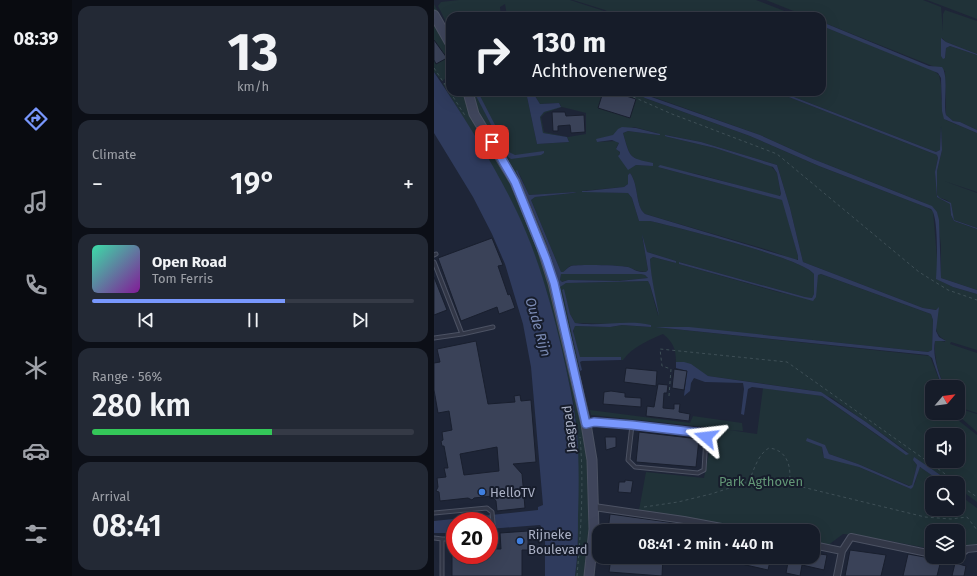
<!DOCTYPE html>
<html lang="en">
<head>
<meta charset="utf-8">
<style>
  :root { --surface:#161c29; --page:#232935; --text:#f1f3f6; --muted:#9ea1a8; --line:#353a46; --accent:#7897fd }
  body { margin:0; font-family:"Fira Sans",sans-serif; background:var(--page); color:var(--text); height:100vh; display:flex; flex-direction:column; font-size:15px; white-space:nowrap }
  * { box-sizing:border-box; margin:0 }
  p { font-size:13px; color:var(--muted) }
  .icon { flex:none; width:22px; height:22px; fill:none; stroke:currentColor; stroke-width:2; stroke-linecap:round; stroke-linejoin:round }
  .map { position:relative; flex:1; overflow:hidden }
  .details { display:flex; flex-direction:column; gap:6px; padding:6px; background:#0c0f17; width:362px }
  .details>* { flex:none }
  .top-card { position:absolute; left:12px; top:12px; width:380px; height:84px; border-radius:12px; box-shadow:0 4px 16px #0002,0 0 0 1px var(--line); background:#161c29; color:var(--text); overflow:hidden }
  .needle { width:26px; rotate:61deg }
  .controls { position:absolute; left:491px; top:380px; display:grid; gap:8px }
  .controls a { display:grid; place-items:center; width:40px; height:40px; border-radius:8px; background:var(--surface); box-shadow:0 4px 16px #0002,0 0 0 1px var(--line); font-size:20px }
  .speed { position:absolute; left:12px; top:512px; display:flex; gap:8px; font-size:20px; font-weight:700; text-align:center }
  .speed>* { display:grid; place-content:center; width:52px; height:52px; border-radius:50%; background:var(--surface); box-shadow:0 4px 16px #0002,0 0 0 1px var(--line); line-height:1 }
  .speed .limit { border:6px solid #d22; background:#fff; color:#111 }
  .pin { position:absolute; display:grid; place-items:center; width:34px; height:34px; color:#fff; margin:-17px; border-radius:8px; box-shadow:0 2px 6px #0006 }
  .me { position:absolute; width:44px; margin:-22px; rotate:287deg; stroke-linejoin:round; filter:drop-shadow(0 0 3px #0008) }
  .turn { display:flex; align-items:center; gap:14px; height:84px; padding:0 20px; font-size:18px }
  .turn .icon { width:52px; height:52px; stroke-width:2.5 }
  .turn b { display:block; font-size:28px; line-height:34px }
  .big { font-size:30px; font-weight:600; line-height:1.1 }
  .details .card { flex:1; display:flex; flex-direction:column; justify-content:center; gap:6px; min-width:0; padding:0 14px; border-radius:12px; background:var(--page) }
  .details .dial { align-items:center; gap:0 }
  .dial b { font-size:52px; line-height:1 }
  .song { display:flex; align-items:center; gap:12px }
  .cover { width:48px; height:48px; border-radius:6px; background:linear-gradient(135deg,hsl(160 70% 55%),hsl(290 70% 35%)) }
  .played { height:4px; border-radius:2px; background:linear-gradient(90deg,var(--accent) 60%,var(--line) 60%) }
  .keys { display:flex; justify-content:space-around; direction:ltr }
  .heat { display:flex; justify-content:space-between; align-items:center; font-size:22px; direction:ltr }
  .charge { height:6px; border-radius:3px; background:linear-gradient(90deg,#34c759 56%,var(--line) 0) }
  .trip { position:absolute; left:158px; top:524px; width:228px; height:40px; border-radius:12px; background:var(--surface); box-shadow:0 4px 16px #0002,0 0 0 1px var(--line); font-weight:600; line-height:40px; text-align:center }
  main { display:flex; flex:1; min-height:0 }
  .menu { display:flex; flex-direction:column; width:72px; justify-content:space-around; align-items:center; background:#090b10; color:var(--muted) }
  .menu .icon { width:28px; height:28px }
  .menu .current { color:var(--accent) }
  .menu b { font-size:18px; color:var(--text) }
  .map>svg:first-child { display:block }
  .green { fill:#203238; fill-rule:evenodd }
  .water { fill:#2f3b5d; fill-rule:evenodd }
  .building { fill:#3a4258; stroke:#191f2e; fill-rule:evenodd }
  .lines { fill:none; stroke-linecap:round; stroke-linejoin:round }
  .lane-casing { stroke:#4c5263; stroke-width:5 }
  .street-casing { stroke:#4c5263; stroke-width:8 }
  .secondary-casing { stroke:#4c5263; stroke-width:11 }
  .path { stroke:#3e4f56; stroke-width:1; stroke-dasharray:3 3; stroke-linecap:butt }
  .lane { stroke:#323747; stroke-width:3 }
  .street { stroke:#323747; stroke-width:6 }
  .secondary { stroke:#3f455b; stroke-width:9 }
  .route-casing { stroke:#4e62a4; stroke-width:10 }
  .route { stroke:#7897fd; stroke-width:7 }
  .shop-dot { fill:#3f7fe0; stroke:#171d2c; stroke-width:1.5 }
  .labels { text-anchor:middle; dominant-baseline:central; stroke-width:4; stroke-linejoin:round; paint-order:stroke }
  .street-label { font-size:13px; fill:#abb1c5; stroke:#171d2c }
  .park-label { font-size:13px; fill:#629676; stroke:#171d2c }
  .poi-label { font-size:13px; fill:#abb1c5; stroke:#171d2c; text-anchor:start }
  .water-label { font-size:14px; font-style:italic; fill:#7a8ab3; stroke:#171d2c }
</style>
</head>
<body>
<main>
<nav class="menu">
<b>08:39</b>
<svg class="icon current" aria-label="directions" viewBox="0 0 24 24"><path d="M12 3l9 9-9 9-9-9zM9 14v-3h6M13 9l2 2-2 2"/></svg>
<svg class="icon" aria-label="music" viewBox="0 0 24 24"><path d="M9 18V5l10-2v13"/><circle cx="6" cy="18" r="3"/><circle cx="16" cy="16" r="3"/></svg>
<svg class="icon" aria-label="phone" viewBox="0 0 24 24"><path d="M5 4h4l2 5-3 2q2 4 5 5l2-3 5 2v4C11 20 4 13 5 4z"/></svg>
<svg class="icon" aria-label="climate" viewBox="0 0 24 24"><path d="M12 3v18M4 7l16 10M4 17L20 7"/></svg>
<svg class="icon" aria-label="car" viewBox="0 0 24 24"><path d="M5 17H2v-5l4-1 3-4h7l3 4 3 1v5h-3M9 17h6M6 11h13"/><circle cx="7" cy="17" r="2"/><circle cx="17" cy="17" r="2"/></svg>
<svg class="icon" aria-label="filters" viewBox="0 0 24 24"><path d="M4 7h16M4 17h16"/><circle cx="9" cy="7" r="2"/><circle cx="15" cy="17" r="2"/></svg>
</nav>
<section class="details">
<div class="card dial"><b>13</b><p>km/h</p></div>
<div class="card"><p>Climate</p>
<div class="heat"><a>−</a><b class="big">19°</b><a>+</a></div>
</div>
<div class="card">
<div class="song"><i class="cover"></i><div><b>Open Road</b><p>Tom Ferris</p></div></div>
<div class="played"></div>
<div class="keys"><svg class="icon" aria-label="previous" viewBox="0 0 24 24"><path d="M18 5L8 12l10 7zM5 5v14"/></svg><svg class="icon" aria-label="pause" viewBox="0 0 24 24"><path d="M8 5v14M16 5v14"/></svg><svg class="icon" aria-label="next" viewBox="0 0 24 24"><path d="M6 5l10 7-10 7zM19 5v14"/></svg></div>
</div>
<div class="card"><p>Range · 56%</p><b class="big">280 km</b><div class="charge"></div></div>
<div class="card"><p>Arrival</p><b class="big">08:41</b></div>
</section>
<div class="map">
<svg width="543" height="576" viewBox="0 0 543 576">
  <rect width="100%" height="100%" fill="#1e2537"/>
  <path class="green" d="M25,0H136L170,11L171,13V16H73L71,4L66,7L67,16H16V30L4,6L7,2Z
    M139,0H322L363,16H181L171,10Z
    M332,0H489L507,7L509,31V14L511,10L543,21V54L512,42L508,38L511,58L512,48L516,46L543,55V130L526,122L519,121L512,115L511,71L388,22V16H372Z
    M493,0H543V19Z
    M0,4L16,35V75L11,77V79L8,81L0,72Z
    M388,26L499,70L505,75L507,85V98L512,120L543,133V192L510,181L543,193V228L520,220C517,213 520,206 514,201C510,198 506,200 503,195V171L508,150L507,126L506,150L502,152L347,92H388Z
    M16,80V92H92L103,144L135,142L133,137L109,133L106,117L110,112L127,106L125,103L106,104L101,96V92H342L503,155L504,158L501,172L503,197L516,204L517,215L520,221L543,229V290L507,278V246L503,212L488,202L379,159L326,135L208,93L211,98L316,136L385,166L492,207L499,211L503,258V279L519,287L543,294V350L517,342L516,344L543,353V413L524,407V387H510L503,366L501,353V341L504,340L511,342V340C499,334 501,322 504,310L489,308L369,262L356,208L343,165L267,142L232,135L234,137L281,148L337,166L343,173L347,195L344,196L263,174L224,167L349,200L364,256L365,258L362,260L334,250L211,214C201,206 205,185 196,173L194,175V184L190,187L148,191L194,193L198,198L205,221H216C241,227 369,258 380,274V294L378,298L371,297L252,264L246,262L245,264L344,292L380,300L384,275L387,274L497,314L499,320L498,350L494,352L320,334L221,327L496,356L508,387H498V413H515L543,435V502L524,488V483H518L505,474L479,460L483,465L478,485L476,486L424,464L395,454L391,446L384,445L388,447L389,455L425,467L477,489L481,483L485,468H488L509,483H498V509H524V494L543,508V544L533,546L524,551V531H498V549L424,535L409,534L393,546L379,542V531H332L205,510L212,472L270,478L280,428L157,415L156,410L256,423L259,416L308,423L309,431L295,430L323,434L329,388L388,396L450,440L475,453L398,398L381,391L274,376C262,371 257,362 242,362C242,349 239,342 229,334C215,340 198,347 189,360H187L186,357L147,358C142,353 137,332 141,326L176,327L188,325L216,327L217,325L141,323L136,314L129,289L141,346L154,416L157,576H141L144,553V448L143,429L140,405L130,360L112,289L83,213L52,155L10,86L9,84ZM128,107L152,113V134L134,137L110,132L107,117L111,113ZM200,127L223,133L224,135L194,131L189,133C197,160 194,155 218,166L202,165L198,167L184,155L187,154L182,148L185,143L182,141L163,142ZM82,171L85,173L95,195L143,192L139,193L101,197L97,200L127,272H129C131,271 134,267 136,266C144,264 186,265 194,267C202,270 202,271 212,272L214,270L208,235L213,252L242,261V263L219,257L216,259C216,279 222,297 224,316L216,285L214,281L132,283L126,286L112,242ZM498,435H524V461H498Z
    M127,274H207L211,275L214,278L185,281L134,280L127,282L126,280Z
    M524,408L543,414V432L527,418L518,413H524Z"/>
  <path class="water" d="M388,22L495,66L508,67C515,76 509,103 512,115L519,121L526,122L543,130V133L510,119L508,111L507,78L504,73L388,26Z
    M507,38L512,42L543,54V55L516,46L512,48L511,58L509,59L507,56Z
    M0,72C30,117 60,164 83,212C104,256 117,303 128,350C134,377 140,404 143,431C145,459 145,487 144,516C144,536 144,556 141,576H111V531L106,525L55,529V521H21V533H0V521L104,510V507L109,505L97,367L89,324L71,264L58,234L39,197L0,133Z
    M40,92H44L75,152L81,155L110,151V153L107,155L77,159L74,157Z
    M92,92H101V96L106,104L125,103L127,107L110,112L106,117L109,133L133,137L135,142L103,144Z
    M342,92H347L502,152L506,150L507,126L508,150L503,171V195L506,198L517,203L520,220L543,228V229L520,221L517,215L516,204L503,197L501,172L504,158L503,155Z
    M206,93L326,135L379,159L498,206L503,212L505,220L507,278L543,290V294L519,287L502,279C503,267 505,216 497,209L385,166L316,136L211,98L206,95Z
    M188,127L202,128L226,134V135H224L194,131L189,133C196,157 194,158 219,163V166L202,165L194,170L184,156L186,154V152L182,149L185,143L178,140L163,142L162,139L179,135L184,129Z
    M231,135L267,142L343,165L356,208L369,262L489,308L502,310L505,307L502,331L505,337L512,341H501C498,356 505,373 510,387H508L498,358L494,355L221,327H255L494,352L498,350L499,320L497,314L387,274L384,275L382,297L379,301L245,264V262L252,264L371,297L378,298L380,294V274C369,258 241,227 216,221H205L198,198L194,193L148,192V191H152L190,187L194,184V175L196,173C205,185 201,206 211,214L364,260V256L348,200L224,167L226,165L346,196L347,194L343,173L339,167L281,148L234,137L231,136Z
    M83,170L95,195L143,192L139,193L101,197L97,200L127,272H129C131,271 134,267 137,266C144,264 186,265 194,267C202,270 202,272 212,272L214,270L208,234L213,252L242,261V263L219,257L216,259C217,279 222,297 225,316L216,285L214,281L132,283L126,287L112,242L82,171ZM127,274H207L211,275L214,278L185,281L134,280L128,282L126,280Z
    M130,289L136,314L141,323C166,327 193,319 217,325V327L188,325L176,327L141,326L139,331L146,357H187V360L148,361L146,362L148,370L146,371L128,290Z
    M242,362H250L257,364L274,376L387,392L432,422L475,454L472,455L388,396L318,387L314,389L310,415L307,414L310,389L309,383L271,382L260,378L257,383L256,391L250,396L253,371L242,368Z
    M373,438L391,445L395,454L424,464L475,486L478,485L483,465L479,460L480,457L518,483H509L486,467L479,487L477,489L425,467L390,458L388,447L372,441Z"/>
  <path class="building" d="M0,40L13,58L2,64L0,60Z
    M169,92H179L202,99L196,118L164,108Z
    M118,112H131L132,116L150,115L151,132L137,133L136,125L124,126V131H119Z
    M58,238L69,265L64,266L74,295L76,294L81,308L65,314L63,307L27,321L4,258Z
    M0,277L13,310L0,315Z
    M42,341L54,404L81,402L80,396L86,395L87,401L97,400L102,462L79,464L88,474L91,508L63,511L62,501L58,496L40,498L38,500L34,498L6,501L5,492L2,491L4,487L3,478L12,477L10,468H14L10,446H8L7,441L9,440L8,432L18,430L15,411L4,413L0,390V363L6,362L3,349ZM63,447L65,471L30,475L26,454Z
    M192,368L223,371L222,386L190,382Z
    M240,369L253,371L250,390L238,388Z
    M224,384L234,385L233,393H230L229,408L240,409V404H246L245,412L256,414L255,421L212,416L213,406L220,407Z
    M177,391L191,393V397L207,398V407L169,404L170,392Z
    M205,432L265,439L262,467L202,462Z
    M171,437H182V447L172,450Z
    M191,480L199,481L197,493L184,492L185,482H191Z
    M176,514L241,523L240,531H174Z
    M94,531V550H88V576H18V555H55V549H67L66,533Z
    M416,550L452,555L447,576H411Z
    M379,553L393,555L390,570L368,565L366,576L352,573L355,557H379Z
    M474,554L507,560L503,576H469Z
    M195,557H229L228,576L175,572L177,558L195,560Z
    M285,557H337L334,570L285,559Z
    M521,563L532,566L530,576H518Z"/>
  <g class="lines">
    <g class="lane-casing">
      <path id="lane" d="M0,255L2,254
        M0,262L28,334L0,338
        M28,334L59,327
        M153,423L160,422L198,425L268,433L272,437L270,470L264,473L201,467L194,460L198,425
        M0,513L53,508L58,512L60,535L57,539H55
        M0,538L8,539V576
        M8,539H21"/>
    </g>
    <g class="street-casing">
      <path id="street" d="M160,507L250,520L309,531
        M379,545L408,551
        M524,556L533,549L543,548
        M512,557L521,559L523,557
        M403,576L408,551L417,537L498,554"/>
    </g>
    <g class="secondary-casing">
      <path id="secondary" d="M0,15L16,43
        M34,92L40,114L81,182L108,248L119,283L152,424L158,460L160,529L155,576"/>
    </g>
    <path class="path" d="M0,68L16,92
      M16,92L32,117
      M188,92L238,114L343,154L485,272L514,290L543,300
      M235,396L237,369L228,366L226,349L353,362L524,483
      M315,481C320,470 324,454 335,448C354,450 358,468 355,485
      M524,484L543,497
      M210,507L244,502L277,494L314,482L360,485L491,517L517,519L533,517L543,530
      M143,576C147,530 150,483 146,437"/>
    <use href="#lane" class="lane"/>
    <use href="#street" class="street"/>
    <use href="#secondary" class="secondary"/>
  </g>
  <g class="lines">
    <g class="route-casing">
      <path id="route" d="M58,142L81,182L112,259L120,283L152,424L160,422L198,425L268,433L272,437"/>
    </g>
    <use href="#route" class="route"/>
  </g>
  <g class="shop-dot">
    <circle cx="48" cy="492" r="4"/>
    <circle cx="86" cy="541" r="4"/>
  </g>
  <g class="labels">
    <g class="street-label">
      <text transform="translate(135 429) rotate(-96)">Jaagpad</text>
    </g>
    <g class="park-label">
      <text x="327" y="481">Park Agthoven</text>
    </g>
    <g class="poi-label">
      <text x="56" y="492">HelloTV</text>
      <text x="94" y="534">Rijneke<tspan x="94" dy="15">Boulevard</tspan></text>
    </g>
    <g class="water-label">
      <text transform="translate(104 327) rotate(74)">Oude Rijn</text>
    </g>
  </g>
</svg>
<div class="controls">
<a><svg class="needle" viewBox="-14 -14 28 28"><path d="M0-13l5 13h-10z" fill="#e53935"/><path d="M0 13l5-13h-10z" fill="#9ea1a8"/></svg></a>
<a><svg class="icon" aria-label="sound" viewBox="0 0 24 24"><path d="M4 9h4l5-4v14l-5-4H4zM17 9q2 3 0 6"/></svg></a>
<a><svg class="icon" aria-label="search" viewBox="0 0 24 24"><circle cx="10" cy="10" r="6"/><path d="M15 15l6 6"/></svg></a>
<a><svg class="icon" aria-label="layers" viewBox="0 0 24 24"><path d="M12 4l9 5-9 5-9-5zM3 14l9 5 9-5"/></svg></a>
</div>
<div class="speed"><div class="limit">20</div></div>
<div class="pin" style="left:58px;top:142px;background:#d93025"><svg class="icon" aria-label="arrive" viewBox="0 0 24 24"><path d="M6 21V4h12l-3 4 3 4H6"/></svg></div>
<svg class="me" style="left:272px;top:437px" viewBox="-20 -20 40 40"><path d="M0-17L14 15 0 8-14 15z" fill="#7897fd" stroke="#fff" stroke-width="4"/></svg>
<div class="trip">08:41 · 2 min · 440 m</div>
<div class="top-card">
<div class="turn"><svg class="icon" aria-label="right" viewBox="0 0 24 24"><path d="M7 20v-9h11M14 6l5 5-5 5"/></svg><div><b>130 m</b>Achthovenerweg</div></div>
</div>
</div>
</main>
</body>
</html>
